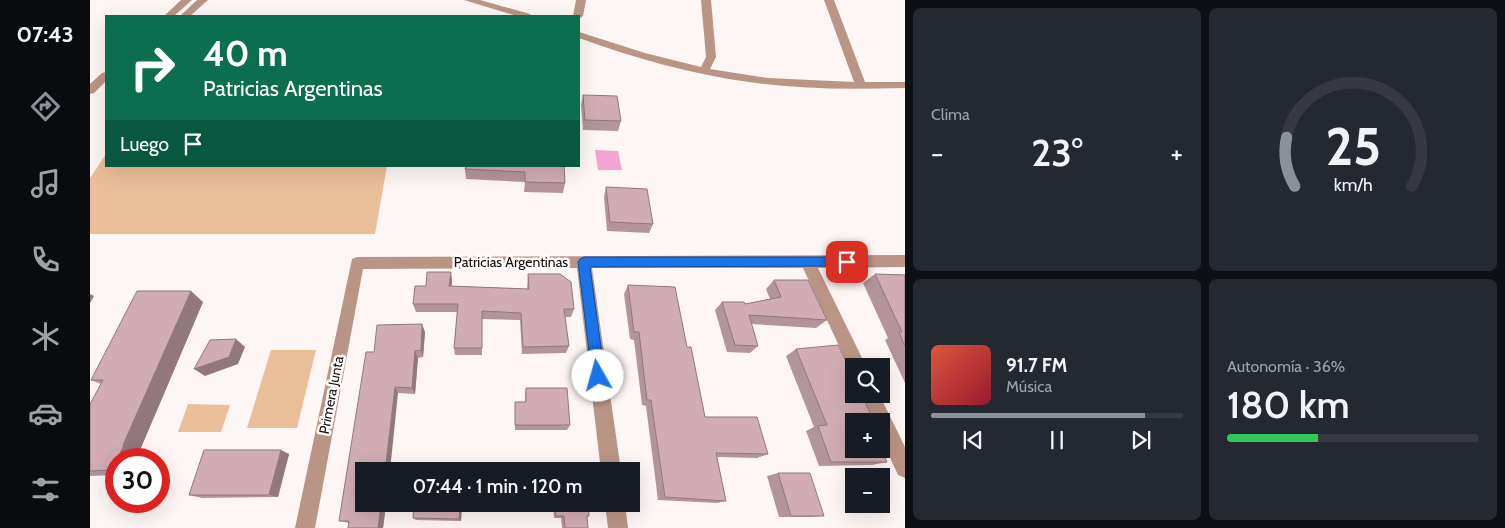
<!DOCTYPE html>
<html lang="es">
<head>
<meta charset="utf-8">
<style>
  :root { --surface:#171b24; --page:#242831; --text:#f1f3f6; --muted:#9ea1a6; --line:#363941; --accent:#8c9099 }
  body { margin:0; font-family:Cabin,sans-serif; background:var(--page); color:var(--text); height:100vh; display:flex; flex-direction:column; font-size:19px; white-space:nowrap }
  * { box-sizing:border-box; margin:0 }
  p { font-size:16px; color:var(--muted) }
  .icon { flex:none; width:28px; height:28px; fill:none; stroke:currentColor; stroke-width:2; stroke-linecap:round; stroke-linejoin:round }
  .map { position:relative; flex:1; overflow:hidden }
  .sheet { display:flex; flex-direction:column; gap:8px; padding:8px; background:#0d0f14; width:600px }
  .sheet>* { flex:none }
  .guide { position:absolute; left:15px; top:15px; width:475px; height:152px; border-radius:0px; box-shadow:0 5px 20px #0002; background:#0b6e4f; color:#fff; overflow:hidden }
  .buttons { position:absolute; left:755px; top:358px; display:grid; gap:10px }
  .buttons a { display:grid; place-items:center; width:45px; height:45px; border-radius:0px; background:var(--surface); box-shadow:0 5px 20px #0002; font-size:25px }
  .speed { position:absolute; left:15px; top:448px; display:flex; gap:10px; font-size:25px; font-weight:700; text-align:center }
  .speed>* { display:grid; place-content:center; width:65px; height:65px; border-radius:50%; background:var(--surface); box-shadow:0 5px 20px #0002; line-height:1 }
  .speed .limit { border:8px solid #d22; background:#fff; color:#111 }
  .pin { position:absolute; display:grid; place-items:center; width:42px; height:42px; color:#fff; margin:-21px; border-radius:10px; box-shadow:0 2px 8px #0006 }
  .me { position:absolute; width:55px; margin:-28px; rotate:353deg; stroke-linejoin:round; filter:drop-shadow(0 0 4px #0008) }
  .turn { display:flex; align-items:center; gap:18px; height:105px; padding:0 15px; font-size:22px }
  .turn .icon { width:65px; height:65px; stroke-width:2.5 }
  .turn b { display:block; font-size:35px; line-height:42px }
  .then { display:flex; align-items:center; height:48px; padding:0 15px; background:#0003; gap:10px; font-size:19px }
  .big { font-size:38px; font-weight:600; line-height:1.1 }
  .sheet .card { flex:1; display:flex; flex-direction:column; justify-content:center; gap:8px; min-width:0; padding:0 18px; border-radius:8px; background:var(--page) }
  .sheet .dial { align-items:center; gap:0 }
  .dial svg { height:130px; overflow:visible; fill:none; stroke:var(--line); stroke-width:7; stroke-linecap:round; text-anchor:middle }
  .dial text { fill:var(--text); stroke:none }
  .song { display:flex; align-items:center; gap:15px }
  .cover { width:60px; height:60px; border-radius:8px; background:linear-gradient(135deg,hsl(10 70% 55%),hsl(350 70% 35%)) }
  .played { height:5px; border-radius:2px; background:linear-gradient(90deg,var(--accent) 85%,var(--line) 85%) }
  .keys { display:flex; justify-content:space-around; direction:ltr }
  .heat { display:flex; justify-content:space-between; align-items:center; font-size:28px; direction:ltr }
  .charge { height:8px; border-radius:4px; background:linear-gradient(90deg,#34c759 36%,var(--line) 0) }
  .sheet .tiles { flex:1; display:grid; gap:8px; grid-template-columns:repeat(2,1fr) }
  .trip { position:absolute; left:265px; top:462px; width:285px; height:50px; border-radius:0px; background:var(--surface); box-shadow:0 5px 20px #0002; font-weight:600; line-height:50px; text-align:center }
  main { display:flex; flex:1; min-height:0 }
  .dock { display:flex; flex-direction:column; width:90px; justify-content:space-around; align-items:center; background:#090b0e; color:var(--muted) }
  .dock .icon { width:35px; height:35px }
  .dock .on { color:var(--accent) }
  .dock b { font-size:22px; color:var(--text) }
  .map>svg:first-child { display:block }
  .green { fill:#ebbe9a }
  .water { fill:#f4a4d0 }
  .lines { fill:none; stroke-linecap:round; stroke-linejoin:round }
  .minor { fill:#ba9586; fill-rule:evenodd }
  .wall { fill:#b4949b }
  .shaded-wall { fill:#92787e }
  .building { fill:#d1acb4; stroke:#92787e }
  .route { fill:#1a73e8; stroke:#114b97 }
  .labels { text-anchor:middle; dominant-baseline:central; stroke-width:5; stroke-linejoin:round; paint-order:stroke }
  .street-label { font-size:14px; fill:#170a09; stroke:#fff }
</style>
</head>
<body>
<main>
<nav class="dock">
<b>07:43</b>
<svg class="icon on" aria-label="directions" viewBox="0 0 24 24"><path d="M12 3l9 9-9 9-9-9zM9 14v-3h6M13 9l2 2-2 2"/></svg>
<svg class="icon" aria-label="music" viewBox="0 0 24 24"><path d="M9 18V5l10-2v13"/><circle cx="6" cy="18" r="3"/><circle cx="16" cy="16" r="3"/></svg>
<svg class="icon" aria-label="phone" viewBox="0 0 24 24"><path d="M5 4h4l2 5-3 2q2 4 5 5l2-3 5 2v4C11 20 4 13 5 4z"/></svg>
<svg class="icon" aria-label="climate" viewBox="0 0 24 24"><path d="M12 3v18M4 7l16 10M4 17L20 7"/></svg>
<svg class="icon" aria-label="car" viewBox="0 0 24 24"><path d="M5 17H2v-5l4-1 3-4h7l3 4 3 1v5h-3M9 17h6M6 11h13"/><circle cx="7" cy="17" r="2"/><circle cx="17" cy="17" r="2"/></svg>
<svg class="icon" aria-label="filters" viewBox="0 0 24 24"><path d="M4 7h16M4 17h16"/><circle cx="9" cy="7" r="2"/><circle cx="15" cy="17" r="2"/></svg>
</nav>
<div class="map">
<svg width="815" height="528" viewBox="0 0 815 528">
  <rect width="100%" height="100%" fill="#fef6f5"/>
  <path class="green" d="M16,154V166H297L285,234H0V178Z
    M181,350H226L207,428H157Z
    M98,404L140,405L131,432H88Z"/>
  <path class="water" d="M505,150L528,151L532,170H508Z"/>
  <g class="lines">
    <path class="minor" d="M91,0H102L84,16H74Z
      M107,0H118L100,16H90Z
      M374,0H390L440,14L442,16H427Z
      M486,0H496L493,16L489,19V16H483Z
      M611,0H621L626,57L620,69L678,78L764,82L734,0H744L775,82H815V88C763,89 711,90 659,82C600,74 544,58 489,38V32L555,53L611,67L616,57Z
      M16,72V81L4,93L0,94V84L12,73Z
      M815,255V267L728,268L776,366H764V373L761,372L713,268H502L531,471H511L487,268L273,269L225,528H205L262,259L267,257Z
      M771,394H789L815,447V478L808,475L791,438V421H783Z
      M515,504H535L538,528H518Z"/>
  </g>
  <path class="wall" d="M493,95L531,121L528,131L493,130L491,105Z
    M474,166L475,183L473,193L434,192L435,182L376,179L375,169Z
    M516,187L563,224L559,233L517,231L514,197Z
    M438,274L484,309L481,317H475L479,346L476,353L432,354L430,320L392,319V355H365L364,348L367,312H326L323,304L336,286L362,280V286L437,289Z
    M785,274L815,275V383L795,340L798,338L773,283Z
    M684,280L737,320L726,328L661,324L668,346L660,353L637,352L625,310L632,302L655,304L680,299L676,289Z
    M538,285L597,347L615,417L678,454L667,458L627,457L636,501L627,503L568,500L556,406L552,405L544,340L540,339L534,294Z
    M113,302L50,450L52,451L26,459V475L0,476V404L11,384L1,380Z
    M335,332L333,357L328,358L325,394L308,393L274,504H296L293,528H258L259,523L249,521L284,352Z
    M706,349L764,421L797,462L782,465L729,466L716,431L724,427L696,356Z
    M436,388L480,425L477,430H425V402H435V394Z
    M199,454L188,497L112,498L99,495Z
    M688,473L734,516L721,517H689L677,476Z
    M324,504H372L371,521L326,520L323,518Z
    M432,504H498L499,516L497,517L498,528H472L471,518H464L463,506H432Z"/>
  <path class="shaded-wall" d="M361,272L362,280L361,295L359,286Z
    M101,291L113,302L50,450L52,451L48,459H27L33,445Z
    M0,294L4,296L0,303Z
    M332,324L335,332L333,357L331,350Z
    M146,339L155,347L148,364L115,376L104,369Z
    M325,351L328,358L325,394L322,388Z
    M305,387L308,393L300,471H295Z
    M191,450L199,454L188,497L179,495Z
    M26,461V471L22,470Z
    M291,504H296L293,528H288Z
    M370,504H372L371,521L369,519Z"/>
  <path class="building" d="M493,95L527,96L531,121L495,120Z
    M376,166H474L475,183L435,182V172L375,169Z
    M516,187L557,189L563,224L520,222Z
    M337,272H361L359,286L439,289L438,274H470L481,282L484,309H474L479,346L433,347L431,313L392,311V348H364L368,304H323L325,286H336Z
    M785,274L815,275V346L809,332H812Z
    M684,280H718L737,320L659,315L668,346L645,345L632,302H654L655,304L691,297Z
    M538,285L585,287L597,347H601L615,417H667L678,454L626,453L636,501L575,497L561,400H557L549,332H544Z
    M47,291H101L33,445H34L27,459H26V461L22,470L0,471V404L13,380H1Z
    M332,324L331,350L325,351L322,388L305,387L295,471H274V504H291L288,528H258L259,521H249L276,352H284L287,325Z
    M146,339L139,357L104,369L120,340Z
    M748,345L764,378V394H771L784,421H764V449H791L797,462H741L728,426L737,425L706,349Z
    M436,388H477L480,425H425V402H436Z
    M114,450H191L179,495H99Z
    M394,469V471H376V470Z
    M432,469H495V471H432Z
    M688,473H720L734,516H701Z
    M324,504H370L369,519L323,518Z
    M456,504H498L499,516H497L498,528H475L474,516H466L465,504Z"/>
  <path class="route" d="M494,257H757L761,258L762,262L761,265L757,266L500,267L515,376L513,381L508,383L504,381L502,376L488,262L490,259Z"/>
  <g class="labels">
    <g class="street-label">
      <text x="421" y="262">Patricias Argentinas</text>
      <text transform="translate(241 395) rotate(-79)">Primera Junta</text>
    </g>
  </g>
</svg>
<div class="buttons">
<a><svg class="icon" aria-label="search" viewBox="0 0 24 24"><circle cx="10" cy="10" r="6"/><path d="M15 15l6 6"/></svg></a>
<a>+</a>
<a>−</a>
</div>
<div class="speed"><div class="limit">30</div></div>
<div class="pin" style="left:757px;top:262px;background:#d93025"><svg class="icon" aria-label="arrive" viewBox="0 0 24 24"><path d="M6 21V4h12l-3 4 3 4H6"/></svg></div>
<svg class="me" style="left:508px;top:376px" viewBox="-20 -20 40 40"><circle r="19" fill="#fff"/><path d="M0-13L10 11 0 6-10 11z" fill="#1a73e8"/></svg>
<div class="trip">07:44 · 1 min · 120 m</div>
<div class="guide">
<div class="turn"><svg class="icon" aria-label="right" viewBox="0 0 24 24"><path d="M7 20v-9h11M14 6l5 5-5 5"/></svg><div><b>40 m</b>Patricias Argentinas</div></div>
<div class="then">Luego<svg class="icon" aria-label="arrive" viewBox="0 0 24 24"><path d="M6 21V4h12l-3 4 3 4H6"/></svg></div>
</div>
</div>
<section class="sheet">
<div class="tiles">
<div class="card"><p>Clima</p>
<div class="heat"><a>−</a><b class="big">23°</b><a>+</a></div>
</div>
<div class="card dial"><svg viewBox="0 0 100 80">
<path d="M14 69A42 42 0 1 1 86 69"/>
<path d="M14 69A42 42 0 0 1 9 39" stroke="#8c9099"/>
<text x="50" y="56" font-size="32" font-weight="700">25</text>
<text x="50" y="72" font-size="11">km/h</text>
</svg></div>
<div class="card">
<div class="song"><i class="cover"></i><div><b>91.7 FM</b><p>Música</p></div></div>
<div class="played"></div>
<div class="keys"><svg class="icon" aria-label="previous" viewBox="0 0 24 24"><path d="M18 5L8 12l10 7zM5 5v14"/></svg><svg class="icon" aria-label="pause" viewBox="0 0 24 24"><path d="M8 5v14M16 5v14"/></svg><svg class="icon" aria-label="next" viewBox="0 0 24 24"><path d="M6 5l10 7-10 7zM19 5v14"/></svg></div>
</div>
<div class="card"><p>Autonomía · 36%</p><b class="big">180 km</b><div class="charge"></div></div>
</div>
</section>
</main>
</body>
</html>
